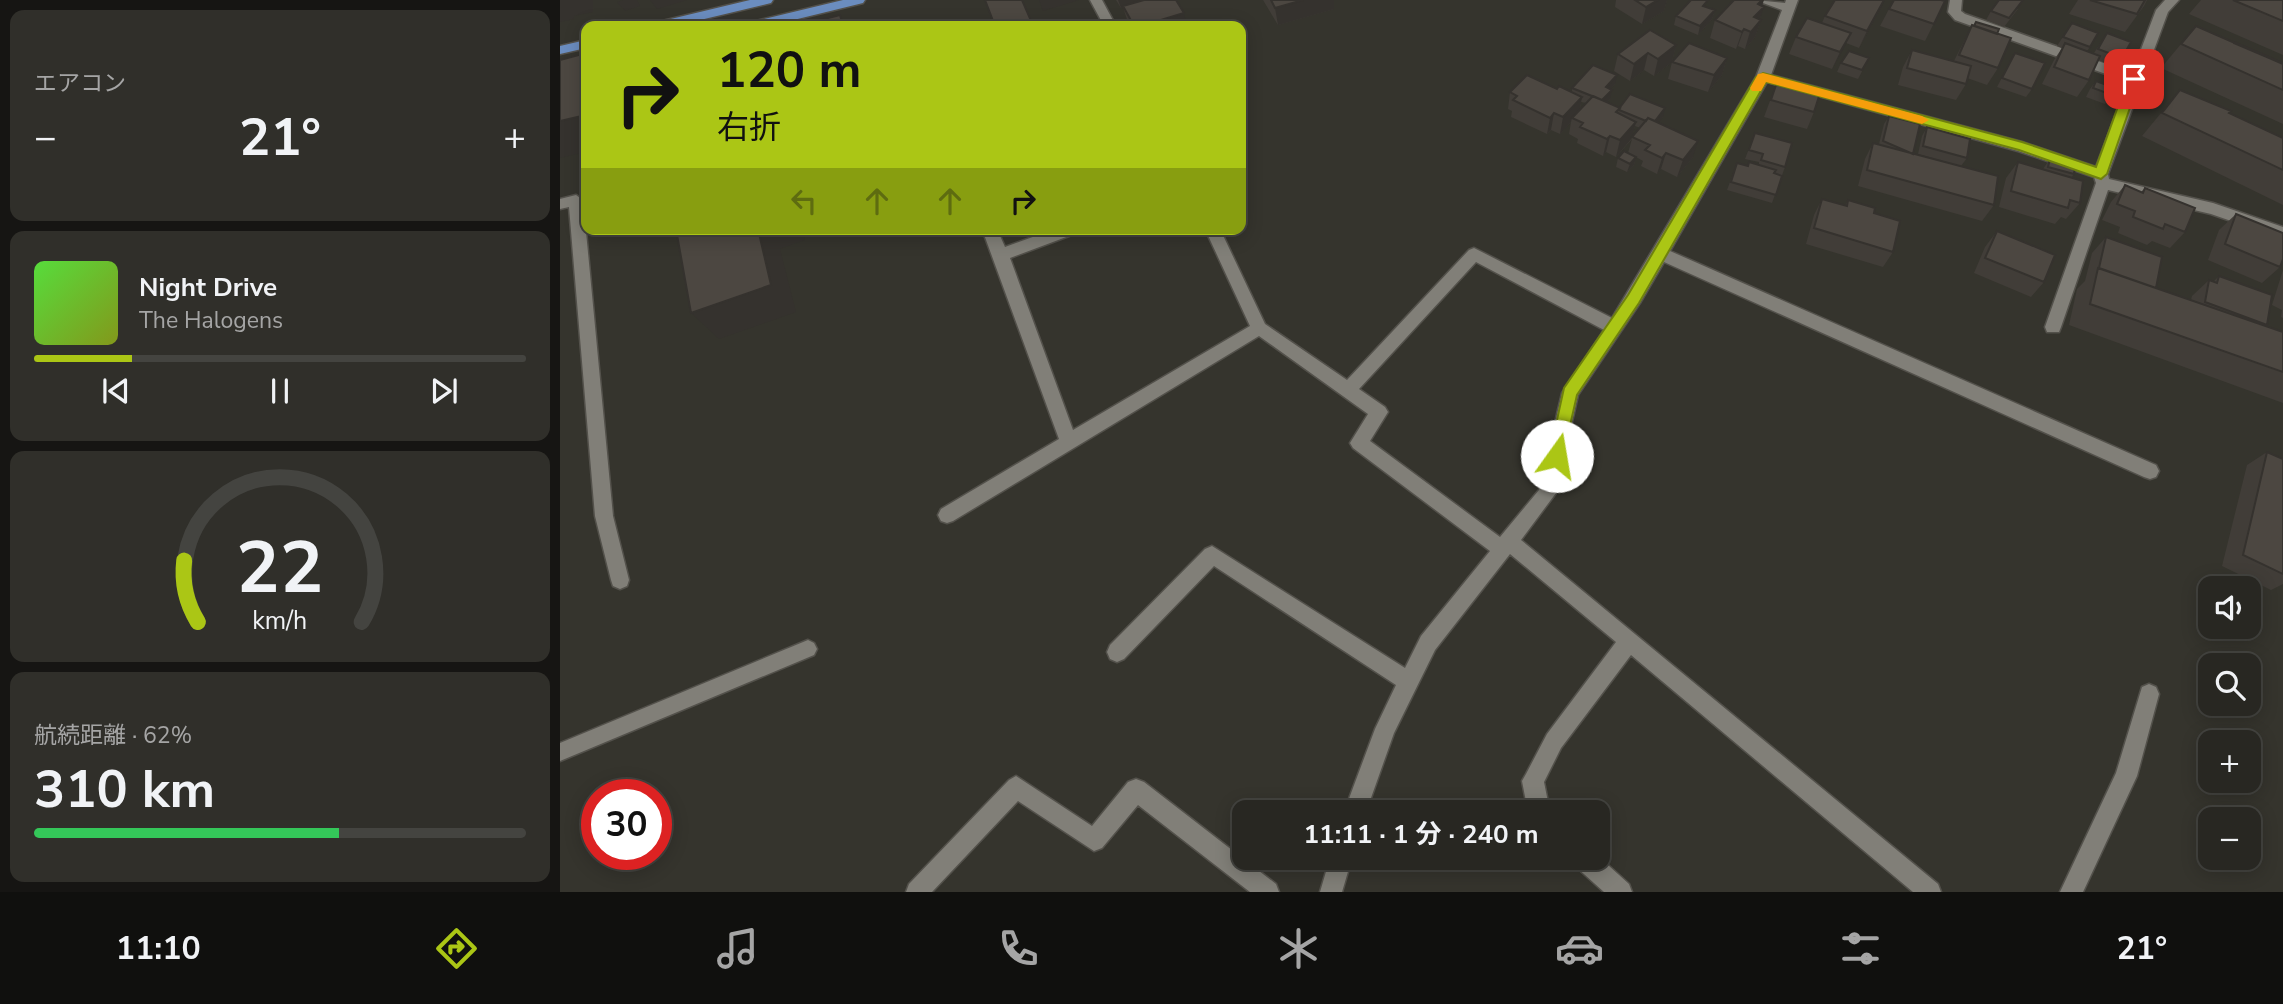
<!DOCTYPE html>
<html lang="ja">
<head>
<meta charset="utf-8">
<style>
  :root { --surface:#282722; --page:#302f2a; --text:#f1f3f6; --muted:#a5a5a5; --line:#444440; --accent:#abc615 }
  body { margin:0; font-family:"Nunito Sans","Noto Sans JP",sans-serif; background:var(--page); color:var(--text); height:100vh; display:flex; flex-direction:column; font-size:26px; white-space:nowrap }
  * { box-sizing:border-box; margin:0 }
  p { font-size:23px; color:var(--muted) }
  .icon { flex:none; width:38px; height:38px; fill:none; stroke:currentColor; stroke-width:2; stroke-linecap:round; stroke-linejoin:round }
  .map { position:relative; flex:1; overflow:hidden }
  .details { display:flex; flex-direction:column; gap:10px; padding:10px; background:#161513; width:560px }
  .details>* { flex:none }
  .hud { position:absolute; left:21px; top:21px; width:665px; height:214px; border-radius:14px; box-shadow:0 4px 18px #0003,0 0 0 2px var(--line); background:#abc615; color:#111; overflow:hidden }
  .buttons { position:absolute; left:1638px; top:576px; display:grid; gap:14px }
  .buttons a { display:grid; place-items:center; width:63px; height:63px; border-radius:14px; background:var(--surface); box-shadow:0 4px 18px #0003,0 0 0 2px var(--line); font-size:35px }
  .speed { position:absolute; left:21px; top:779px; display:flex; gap:14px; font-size:35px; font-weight:700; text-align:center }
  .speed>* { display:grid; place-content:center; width:91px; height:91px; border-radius:50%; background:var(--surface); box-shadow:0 4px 18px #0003,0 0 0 2px var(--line); line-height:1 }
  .speed .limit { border:10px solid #d22; background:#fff; color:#111 }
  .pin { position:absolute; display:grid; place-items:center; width:60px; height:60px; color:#fff; margin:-30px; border-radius:14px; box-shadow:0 4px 10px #0006 }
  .me { position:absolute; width:77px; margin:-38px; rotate:13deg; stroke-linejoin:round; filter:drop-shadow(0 0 5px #0008) }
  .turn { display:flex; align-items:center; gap:24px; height:147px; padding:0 21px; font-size:32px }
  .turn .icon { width:91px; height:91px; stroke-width:2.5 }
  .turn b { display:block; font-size:49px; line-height:60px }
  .lanes { display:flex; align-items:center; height:66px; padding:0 21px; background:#0003; justify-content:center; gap:35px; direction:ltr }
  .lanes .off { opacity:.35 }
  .big { font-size:52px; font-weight:700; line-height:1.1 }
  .details .card { flex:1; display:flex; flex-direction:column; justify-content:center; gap:10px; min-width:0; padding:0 24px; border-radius:14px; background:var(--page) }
  .details .dial { align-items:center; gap:0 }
  .dial svg { height:182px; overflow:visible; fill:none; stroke:var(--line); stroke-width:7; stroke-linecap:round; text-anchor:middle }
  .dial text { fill:var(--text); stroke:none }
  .song { display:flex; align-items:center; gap:21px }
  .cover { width:84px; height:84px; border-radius:10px; background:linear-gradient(135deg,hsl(110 70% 55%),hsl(70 70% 35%)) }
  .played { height:7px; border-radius:4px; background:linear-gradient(90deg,var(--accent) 20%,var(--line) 20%) }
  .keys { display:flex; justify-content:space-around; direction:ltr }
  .heat { display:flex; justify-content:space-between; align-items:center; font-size:38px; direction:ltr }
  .charge { height:10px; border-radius:5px; background:linear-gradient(90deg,#34c759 62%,var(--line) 0) }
  .trip { position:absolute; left:672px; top:800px; width:378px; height:70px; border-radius:14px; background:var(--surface); box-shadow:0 4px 18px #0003,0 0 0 2px var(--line); font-weight:700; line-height:70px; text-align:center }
  .tab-bar { display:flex; height:112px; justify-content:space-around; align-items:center; background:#10100e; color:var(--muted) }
  .tab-bar .icon { width:49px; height:49px }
  .tab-bar .current { color:var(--accent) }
  .tab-bar b { font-size:32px; color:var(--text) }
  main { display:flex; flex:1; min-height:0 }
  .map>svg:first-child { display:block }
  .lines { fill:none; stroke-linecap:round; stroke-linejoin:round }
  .service-casing { stroke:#53514b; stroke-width:3 }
  .minor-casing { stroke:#53514b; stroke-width:3 }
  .primary-casing { stroke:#53514b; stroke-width:3 }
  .service { fill:#817f78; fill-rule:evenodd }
  .minor { fill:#817f78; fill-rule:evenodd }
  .primary { fill:#6b8dbf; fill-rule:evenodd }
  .wall { fill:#413d38; fill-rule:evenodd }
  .shaded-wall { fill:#35322e }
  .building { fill:#4c4741; stroke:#35322e; stroke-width:2 }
  .route { fill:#abc615; stroke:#6f810e; stroke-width:2 }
  .slow { fill:#f59e0b }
</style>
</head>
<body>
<main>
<section class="details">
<div class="card"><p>エアコン</p>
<div class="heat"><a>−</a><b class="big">21°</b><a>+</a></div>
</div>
<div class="card">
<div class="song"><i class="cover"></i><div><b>Night Drive</b><p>The Halogens</p></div></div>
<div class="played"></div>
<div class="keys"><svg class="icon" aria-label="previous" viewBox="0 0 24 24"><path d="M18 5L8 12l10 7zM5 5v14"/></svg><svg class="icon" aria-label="pause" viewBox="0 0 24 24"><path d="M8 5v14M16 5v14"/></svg><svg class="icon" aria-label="next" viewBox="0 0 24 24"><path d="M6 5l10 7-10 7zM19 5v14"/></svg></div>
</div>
<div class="card dial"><svg viewBox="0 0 100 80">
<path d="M14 69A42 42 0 1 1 86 69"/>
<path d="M14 69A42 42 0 0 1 8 42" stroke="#abc615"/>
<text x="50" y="56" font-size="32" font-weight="700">22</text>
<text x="50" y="72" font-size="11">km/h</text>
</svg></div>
<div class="card"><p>航続距離 · 62%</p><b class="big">310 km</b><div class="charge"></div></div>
</section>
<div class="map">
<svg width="1723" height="892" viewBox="0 0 1723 892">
  <rect width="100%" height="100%" fill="#35342d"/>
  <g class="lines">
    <g class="service-casing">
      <path id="service" d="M248,640L254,643L257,649L254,655L0,761V743Z"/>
    </g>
    <g class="minor-casing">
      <path id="minor" d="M530,0H542L556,26H544Z
        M1195,0L1225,3L1226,0H1238L1211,75L1462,142L1536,167L1568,82L1395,20L1388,12L1390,0H1402L1401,11L1405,14L1572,73L1596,10L1605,0H1619L1608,12L1548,174L1549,179L1653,203L1723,227V239L1651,214L1548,190L1501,327L1499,332H1487L1485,327L1536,183L1534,177L1458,151L1207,82L1110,251L1596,465L1599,471L1596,477L1590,479L1584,477L1104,262L1080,303L1018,395L996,493L961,540L1378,884L1381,892H1353L1071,655L1001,748L984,782L990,812H968L962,781L966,774L987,734L1056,642L950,554L875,650L834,733L806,812H784L815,729L836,685L654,566L564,659L557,662L550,659L547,652L550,645L645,549L652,546L845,668L861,636L930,551L793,448L790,443L808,414L699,336L393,521L387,523L381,521L378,515L381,509L499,439L422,229H437L445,247L495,229H519L517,233L450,258L513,430L690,326L645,229H660L705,324L787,380L909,250L914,248L1052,318L1196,77L1222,10ZM916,262L1044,330L1002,393L979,490L940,537L810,441L828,412L825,407L799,389Z
        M16,195L23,200L53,516L69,580L67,586L60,589L53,586L51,580L35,516L9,207L0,209V199Z
        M1589,684L1596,687L1599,694L1577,776L1523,892H1500L1556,773L1582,687Z
        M456,776L532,826L568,782L576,779L584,782L716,884L719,892H690L578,805L542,848L534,851L458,801L372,892H346L349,884L449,780Z
        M1038,856L1069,884L1072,892H1044L1015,866L1012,858Z
        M770,858H792L782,892H760Z"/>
    </g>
    <g class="primary-casing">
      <path id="primary" d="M190,0H213L211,3L115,26H93L94,23Z
        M283,0H305L303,3L209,26H187L188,23Z
        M26,40V48L0,54V46Z"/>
    </g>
    <use href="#service" class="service"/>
    <use href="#minor" class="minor"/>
    <use href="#primary" class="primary"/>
  </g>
  <path class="wall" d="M556,0H616L627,26H569L563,7L561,8Z
    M703,0H774V9L718,25Z
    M1056,0H1107L1104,11L1082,24L1055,7Z
    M1518,0H1587L1584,6L1565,32L1509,14Z
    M1641,0H1723V55L1629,14Z
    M1385,1L1365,41L1320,26L1329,9Z
    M1202,6L1200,19L1201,20L1195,37L1185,49L1178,46L1176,49L1150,38L1155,20Z
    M1322,6L1299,48L1286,43L1272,69L1229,54L1236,37L1262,23L1265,16Z
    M1146,7L1155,10L1152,19L1138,35L1114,25L1116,16Z
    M1458,9L1444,27L1426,20L1431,11Z
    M1512,23L1530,47L1527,51L1534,53L1547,33L1562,58L1556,67L1538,60L1529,80L1517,97L1482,84L1494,60L1502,48L1497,46Z
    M1412,25L1437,34L1438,68L1427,85L1407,78L1406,84L1396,100L1338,85L1343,67L1352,50L1394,61Z
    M1621,44L1723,63V124L1601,68Z
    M1116,45L1112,62L1094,76L1084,70L1070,81L1054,71L1058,54Z
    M1455,53L1472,89L1466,97L1437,87Z
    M1167,58L1162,75L1148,92L1108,79L1112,62Z
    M1309,58L1298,79L1277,72L1281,63Z
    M1218,79L1254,112L1247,129L1204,117Z
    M1536,81L1552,95L1545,104L1526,97L1530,89Z
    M1055,84L1050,89V99L1047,102L1060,108L1103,117L1098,122L1133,157L1117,177L1101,169L1097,174L1081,166L1083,161L1076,157L1074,165L1067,172L1056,167L1058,158L1068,153L1072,139L1056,157L1046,152L1043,156L1017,143L1018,139L1009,134L1011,122L1000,134L991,130L987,134L951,117L952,111L948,109L950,92L997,89L1012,92V88ZM1021,102L1026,103L1020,109ZM1075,126L1080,128L1072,137Z
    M1620,90L1723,138V205L1582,136Z
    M1329,116L1353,154L1434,205L1422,221L1298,186L1305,159L1313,143L1319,144L1324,124Z
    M1367,127L1407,158L1401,166L1358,154L1362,136Z
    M1195,133L1225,167L1212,203L1167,190L1177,163L1188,166L1199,165V162L1185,159Z
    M1490,159L1514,174L1511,178L1520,203L1506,219L1501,217L1495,224L1439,207L1446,178L1458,162L1483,169Z
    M1565,185L1581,192L1585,188L1625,232L1610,248L1592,241L1587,245L1558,233L1560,227L1542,220L1551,202Z
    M1262,199L1285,206L1288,200L1333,252L1323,267L1246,244L1254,215Z
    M1676,214L1720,267L1702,283L1648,260L1659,230Z
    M1437,231L1484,282L1471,297L1414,273L1425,247Z
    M1546,237L1596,288L1631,300L1632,296L1649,280L1653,282L1659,276L1707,325L1706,326L1723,332V403L1509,325L1517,289L1525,281L1532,253Z
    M1723,270V318L1721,317L1722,310L1712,305Z
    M1707,452L1723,459V584L1711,590L1662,566L1687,465Z"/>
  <path class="shaded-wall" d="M0,0H33V12L14,16V19L0,22Z
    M63,0H77L80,6L65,11L57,2Z
    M90,0H127L97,9Z
    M479,0H519L483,11Z
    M558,0H587L561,8Z
    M743,0H774V9L718,25L715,8Z
    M1098,0H1107L1104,11L1082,24L1086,7Z
    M1202,0H1204L1200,12L1204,7L1198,24L1201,20L1195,37L1185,49L1198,4Z
    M1324,0H1325L1322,6L1299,48L1307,31Z
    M1155,10L1152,19L1138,35L1140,26Z
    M624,13L627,26H581Z
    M1184,29L1178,46L1176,49L1182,32Z
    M1291,33L1283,50L1272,69L1280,52Z
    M1116,45L1112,62L1094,76L1098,59Z
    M1088,53L1084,70L1070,81L1074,64Z
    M1167,58L1162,75L1148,92L1154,75Z
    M1057,75L1055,84L1044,96L1046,87Z
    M1052,90L1050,99L1040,110L1042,101Z
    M1022,97L1019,114L1012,118L1011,122L1000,134L1003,117Z
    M1105,108L1103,117L1091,133L1093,124Z
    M994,113L991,130L987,134L990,118Z
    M26,115V152L0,158V121Z
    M1076,122L1072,138L1056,157L1060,140Z
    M1050,136L1046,152L1043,156L1047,139Z
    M1138,141L1133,157L1117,177L1123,160Z
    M1106,153L1101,169L1097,174L1102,158Z
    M1076,157L1074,165L1067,172L1070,164Z
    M198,229H242L245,240L220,249L236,312L159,339L131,313Z"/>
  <path class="building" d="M425,0H462L472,23L460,26H435Z
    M584,0H616L624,13L581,26H574L563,6Z
    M711,0H743L715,8Z
    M1075,0H1098L1086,7Z
    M1131,0H1148L1143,6L1155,10L1140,26L1116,16Z
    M1174,0H1202L1198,4L1204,7L1194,17L1201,20L1191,32L1184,29L1182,32L1155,20Z
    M1275,0H1324L1307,31L1265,16Z
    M1334,0H1381L1385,1L1374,24L1329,9Z
    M1439,0H1463L1449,18L1431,11Z
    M1530,0H1585L1577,14Z
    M1673,0H1723V21Z
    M280,15L283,26H262L260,20Z
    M1247,18L1291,33L1280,52L1236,37Z
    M1416,22L1439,29L1437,34L1414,26Z
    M1512,23L1538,33L1530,47L1503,37Z
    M1412,25L1451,38L1438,68L1399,55Z
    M1636,26L1723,64V90L1621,44Z
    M1090,30L1116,45L1098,59L1088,53L1074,64L1058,54Z
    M1547,33L1571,42L1562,58L1538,49Z
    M1674,42L1723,63V64L1674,43Z
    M1129,43L1167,58L1154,75L1112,62Z
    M1505,43L1540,56L1529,80L1494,67Z
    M1352,50L1411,66L1406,84L1347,68Z
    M1289,51L1309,58L1302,70L1281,63Z
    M26,53V115L0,121V60Z
    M1455,53L1485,63L1472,89L1442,78Z
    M1033,65L1057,75L1046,87L1052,90L1042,100L1012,88Z
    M967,75L997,89L999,86L1022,97L1003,117L994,113L990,118L953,100L957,96L950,92Z
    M1218,79L1261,90L1254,112L1211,100Z
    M1536,81L1555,88L1552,95L1533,88Z
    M1620,90L1671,111L1669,113L1723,138V170L1602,113Z
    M1070,94L1105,108L1095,121L1088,118L1086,121L1059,110L1060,108L1058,110Z
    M1033,96L1060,108L1056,112L1076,122L1060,140L1050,136L1047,139L1020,127L1023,123L1012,118Z
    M1329,116L1360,124L1353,154L1323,141Z
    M1088,118L1138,141L1123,160L1106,153L1102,158L1085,150L1090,145L1072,137Z
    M1367,127L1410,139L1407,158L1363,146Z
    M1195,133L1232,143L1225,167L1201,160L1203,154L1189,150Z
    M1313,143L1438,176L1434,205L1307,170Z
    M1064,151L1076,157L1070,164L1058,158Z
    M1490,159L1515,166L1514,174L1488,167Z
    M1189,162L1216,170L1214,173L1222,176L1216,195L1171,182L1177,163L1188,166Z
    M1458,162L1523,181L1520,203L1510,200L1508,208L1451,191Z
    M1565,185L1583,193L1585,188L1635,208L1625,232L1605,224L1603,229L1573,217L1575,211L1557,204Z
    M1262,199L1287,206L1288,200L1315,208L1314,213L1340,221L1333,252L1254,228Z
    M1676,214L1723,233V259L1720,267L1665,244Z
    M116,229H198L211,285L131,313Z
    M1437,231L1495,255L1484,282L1425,258Z
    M1546,237L1602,257L1596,288L1539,268Z
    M1538,268L1723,332V372L1530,304Z
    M1659,276L1712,295L1707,325L1645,302L1649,280L1657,283Z
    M1707,452L1723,459V574L1683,555Z"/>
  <path class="route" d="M1203,73L1462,142L1536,167L1568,79L1574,75L1580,79L1547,174L1541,179L1459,150L1206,82L1079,303L1017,395L1002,461H991L989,456L1004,388L1068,295L1196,77Z"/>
  <path class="slow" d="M1203,73L1362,116L1369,120L1362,124L1206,82L1201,91H1192L1190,88L1198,74Z"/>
</svg>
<div class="buttons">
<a><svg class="icon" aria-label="sound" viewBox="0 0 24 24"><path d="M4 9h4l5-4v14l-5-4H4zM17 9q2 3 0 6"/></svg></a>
<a><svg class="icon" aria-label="search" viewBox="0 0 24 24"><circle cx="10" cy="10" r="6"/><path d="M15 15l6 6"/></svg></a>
<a>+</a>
<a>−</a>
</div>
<div class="speed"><div class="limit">30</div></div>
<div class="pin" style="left:1574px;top:79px;background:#d93025"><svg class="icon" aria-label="arrive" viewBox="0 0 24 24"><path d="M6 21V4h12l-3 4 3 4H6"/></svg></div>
<svg class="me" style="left:997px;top:456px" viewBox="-20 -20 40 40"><circle r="19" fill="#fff"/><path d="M0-13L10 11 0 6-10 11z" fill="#abc615"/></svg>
<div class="trip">11:11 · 1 分 · 240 m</div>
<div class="hud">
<div class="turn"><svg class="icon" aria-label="right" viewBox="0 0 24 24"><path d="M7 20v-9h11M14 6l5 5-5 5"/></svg><div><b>120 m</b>右折</div></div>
<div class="lanes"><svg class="icon off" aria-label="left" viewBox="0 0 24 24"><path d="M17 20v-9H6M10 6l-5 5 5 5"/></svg><svg class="icon off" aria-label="ahead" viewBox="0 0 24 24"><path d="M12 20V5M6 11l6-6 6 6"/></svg><svg class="icon off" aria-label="ahead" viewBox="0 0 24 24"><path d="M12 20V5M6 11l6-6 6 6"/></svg><svg class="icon" aria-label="right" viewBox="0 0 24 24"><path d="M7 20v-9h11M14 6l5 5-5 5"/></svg></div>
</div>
</div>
</main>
<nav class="tab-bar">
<b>11:10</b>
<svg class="icon current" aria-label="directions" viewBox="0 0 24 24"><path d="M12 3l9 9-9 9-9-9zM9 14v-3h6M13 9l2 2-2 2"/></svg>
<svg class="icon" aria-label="music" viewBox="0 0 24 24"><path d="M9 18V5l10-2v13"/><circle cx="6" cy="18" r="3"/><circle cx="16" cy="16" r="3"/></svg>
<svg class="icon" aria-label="phone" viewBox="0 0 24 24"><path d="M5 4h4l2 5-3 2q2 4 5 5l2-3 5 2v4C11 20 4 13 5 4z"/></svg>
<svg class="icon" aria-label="climate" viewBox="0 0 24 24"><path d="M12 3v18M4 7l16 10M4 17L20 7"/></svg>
<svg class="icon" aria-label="car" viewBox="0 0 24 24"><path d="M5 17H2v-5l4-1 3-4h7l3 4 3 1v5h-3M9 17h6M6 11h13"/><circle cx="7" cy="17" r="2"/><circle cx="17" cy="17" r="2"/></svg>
<svg class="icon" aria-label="filters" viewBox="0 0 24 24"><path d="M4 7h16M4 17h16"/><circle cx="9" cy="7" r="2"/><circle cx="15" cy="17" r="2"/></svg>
<b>21°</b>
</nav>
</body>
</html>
